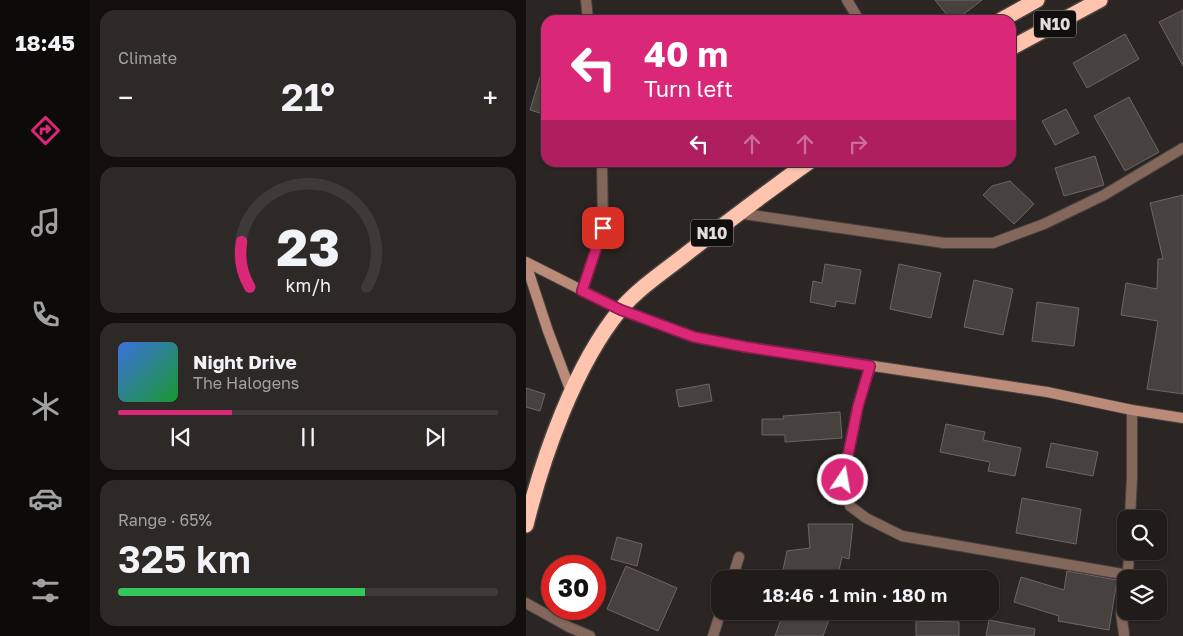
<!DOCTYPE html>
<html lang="en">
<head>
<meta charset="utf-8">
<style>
  :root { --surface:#201c1a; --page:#2d2927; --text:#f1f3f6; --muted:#a2a1a2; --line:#3d3a39; --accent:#db2777 }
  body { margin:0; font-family:"Golos Text",sans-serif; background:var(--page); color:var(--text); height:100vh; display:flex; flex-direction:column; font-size:19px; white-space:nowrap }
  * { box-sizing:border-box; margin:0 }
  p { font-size:16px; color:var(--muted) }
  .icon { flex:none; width:28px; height:28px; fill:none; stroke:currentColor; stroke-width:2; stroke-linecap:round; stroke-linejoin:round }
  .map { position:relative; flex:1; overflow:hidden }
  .side { display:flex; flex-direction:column; gap:10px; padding:10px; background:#120f0e; width:436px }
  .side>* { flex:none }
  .top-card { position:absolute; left:15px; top:15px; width:475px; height:152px; border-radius:15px; box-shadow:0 1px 4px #0004,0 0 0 1px var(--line); background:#db2777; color:#fff; overflow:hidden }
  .tools { position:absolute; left:591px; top:510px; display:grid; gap:10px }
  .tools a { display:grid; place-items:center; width:50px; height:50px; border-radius:10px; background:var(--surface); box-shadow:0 1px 4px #0004,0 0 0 1px var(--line); font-size:25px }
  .speed { position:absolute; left:15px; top:555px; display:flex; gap:10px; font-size:25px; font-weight:700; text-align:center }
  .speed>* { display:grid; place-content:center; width:65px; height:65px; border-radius:50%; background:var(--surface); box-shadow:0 1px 4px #0004,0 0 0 1px var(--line); line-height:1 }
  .speed .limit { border:8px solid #d22; background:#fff; color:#111 }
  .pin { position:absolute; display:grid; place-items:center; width:42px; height:42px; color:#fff; margin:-21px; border-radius:10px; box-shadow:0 2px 8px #0006 }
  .me { position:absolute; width:55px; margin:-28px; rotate:12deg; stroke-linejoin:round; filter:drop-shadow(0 0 4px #0008) }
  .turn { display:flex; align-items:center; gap:18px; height:105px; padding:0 20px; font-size:22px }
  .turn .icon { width:65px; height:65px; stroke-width:2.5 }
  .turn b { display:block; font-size:35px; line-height:42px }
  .lanes { display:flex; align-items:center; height:48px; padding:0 20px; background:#0003; justify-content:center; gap:25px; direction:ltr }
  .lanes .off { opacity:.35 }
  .big { font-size:38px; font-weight:600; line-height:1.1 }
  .side .widget { flex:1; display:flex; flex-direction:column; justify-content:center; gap:8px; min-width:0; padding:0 18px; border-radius:15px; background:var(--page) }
  .side .dial { align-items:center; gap:0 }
  .dial svg { height:130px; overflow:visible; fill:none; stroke:var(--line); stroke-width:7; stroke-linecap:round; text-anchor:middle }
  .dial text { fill:var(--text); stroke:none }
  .song { display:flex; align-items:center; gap:15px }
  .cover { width:60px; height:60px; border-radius:8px; background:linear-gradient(135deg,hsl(220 70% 55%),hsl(130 70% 35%)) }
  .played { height:5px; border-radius:2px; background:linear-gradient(90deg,var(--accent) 30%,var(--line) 30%) }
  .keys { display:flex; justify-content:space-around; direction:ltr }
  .heat { display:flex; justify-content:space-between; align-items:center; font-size:28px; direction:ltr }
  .charge { height:8px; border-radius:4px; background:linear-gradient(90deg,#34c759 65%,var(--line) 0) }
  .trip { position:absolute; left:185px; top:570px; width:288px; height:50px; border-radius:15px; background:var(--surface); box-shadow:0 1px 4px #0004,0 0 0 1px var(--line); font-weight:600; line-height:50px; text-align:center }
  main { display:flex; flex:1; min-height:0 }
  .tabs { display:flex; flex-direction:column; width:90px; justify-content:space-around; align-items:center; background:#0d0b0a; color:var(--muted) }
  .tabs .icon { width:35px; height:35px }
  .tabs .current { color:var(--accent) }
  .tabs b { font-size:22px; color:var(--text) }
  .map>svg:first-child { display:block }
  .building { fill:#48423f; stroke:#6d6663 }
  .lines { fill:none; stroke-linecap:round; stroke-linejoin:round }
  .lane-casing { stroke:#484240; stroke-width:12 }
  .street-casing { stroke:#484240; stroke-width:12 }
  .secondary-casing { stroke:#484240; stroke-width:12 }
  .highway-casing { stroke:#484240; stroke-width:18 }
  .lane { stroke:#84675b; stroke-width:10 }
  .street { stroke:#84675b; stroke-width:10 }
  .secondary { stroke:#ba8b78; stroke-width:10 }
  .highway { stroke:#ffc4ad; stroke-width:15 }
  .route-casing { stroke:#8e194d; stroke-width:12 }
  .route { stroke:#db2777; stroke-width:9 }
  .labels { text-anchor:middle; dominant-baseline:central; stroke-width:5; stroke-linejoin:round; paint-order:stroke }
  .shield { fill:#110f0e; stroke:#a39f9e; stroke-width:1 }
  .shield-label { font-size:16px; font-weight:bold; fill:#e1dddb }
</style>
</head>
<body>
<main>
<nav class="tabs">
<b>18:45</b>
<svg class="icon current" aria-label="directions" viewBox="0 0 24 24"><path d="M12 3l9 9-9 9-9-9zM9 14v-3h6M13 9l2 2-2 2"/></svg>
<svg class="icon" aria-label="music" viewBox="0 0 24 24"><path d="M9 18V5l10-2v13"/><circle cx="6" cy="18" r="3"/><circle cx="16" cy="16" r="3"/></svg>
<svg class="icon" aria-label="phone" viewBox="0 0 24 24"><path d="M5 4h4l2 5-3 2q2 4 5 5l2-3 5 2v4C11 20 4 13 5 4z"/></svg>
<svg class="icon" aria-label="climate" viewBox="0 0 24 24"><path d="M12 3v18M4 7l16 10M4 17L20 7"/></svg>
<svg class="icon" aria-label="car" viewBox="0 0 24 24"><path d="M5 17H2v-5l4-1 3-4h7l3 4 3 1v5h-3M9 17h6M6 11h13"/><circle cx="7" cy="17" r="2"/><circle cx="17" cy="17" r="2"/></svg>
<svg class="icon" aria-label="filters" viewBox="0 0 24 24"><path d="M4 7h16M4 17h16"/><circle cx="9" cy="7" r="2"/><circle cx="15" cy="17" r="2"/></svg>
</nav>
<section class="side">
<div class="widget"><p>Climate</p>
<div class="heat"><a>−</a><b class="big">21°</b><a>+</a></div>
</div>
<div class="widget dial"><svg viewBox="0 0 100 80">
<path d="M14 69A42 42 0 1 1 86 69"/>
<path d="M14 69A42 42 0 0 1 9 41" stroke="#db2777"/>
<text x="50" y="56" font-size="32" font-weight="700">23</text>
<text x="50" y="72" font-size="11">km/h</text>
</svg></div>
<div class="widget">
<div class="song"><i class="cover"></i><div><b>Night Drive</b><p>The Halogens</p></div></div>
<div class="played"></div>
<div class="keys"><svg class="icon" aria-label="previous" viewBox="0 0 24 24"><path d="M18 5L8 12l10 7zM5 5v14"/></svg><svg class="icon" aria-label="pause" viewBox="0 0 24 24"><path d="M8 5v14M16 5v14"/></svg><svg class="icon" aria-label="next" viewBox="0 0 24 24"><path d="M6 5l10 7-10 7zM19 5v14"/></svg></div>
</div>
<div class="widget"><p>Range · 65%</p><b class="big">325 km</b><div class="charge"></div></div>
</section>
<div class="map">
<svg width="657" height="636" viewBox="0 0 657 636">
  <rect width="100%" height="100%" fill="#2b2523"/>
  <path class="building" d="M409,0H456L430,20H425Z
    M657,10V66L633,22Z
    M599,34L613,59L561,88L547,63Z
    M16,70H20V115L4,110Z
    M603,97L633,152L599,171L568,116Z
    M540,109L553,133L529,145L516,121Z
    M569,156L578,185L538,196L529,168Z
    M484,181L508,204L488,224L457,195L466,186Z
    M657,195V394L621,389L632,321L595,315L600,283L631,289L632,259H637L624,203Z
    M299,264L335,270L329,304L310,301L309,307L284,302L287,281L296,283Z
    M373,264L415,273L405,318L364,309Z
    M448,280L487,289L477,335L438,327Z
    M511,302L553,308L548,346L506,341Z
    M183,384L186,401L153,407L150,390Z
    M0,388L19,394L14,411L0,407Z
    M314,412L316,438L259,442V435H236V419H258L257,416Z
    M420,424L459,432L457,440L495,448L489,476L462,471L464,462L414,452Z
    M525,443L572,452L567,476L520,467Z
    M496,498L555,509L550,544L490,533Z
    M282,524H327L323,559L316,557L311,579H255L261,551L284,548Z
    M91,537L116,544L111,566L85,559Z
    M100,566L151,588L132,631L81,609Z
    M541,571L591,580L583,630L532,621L533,616L488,602L495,577L538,590Z
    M258,611H306L297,636H249Z
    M463,620L509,629L508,636H460Z
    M390,621L433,622V636H390Z"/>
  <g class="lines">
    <g class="lane-casing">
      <path id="lane" d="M60,0L62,20
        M56,291L77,228L76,162"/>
    </g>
    <g class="street-casing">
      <path id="street" d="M321,0L333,20
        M211,213L418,243H467L518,224L578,195L657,148
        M344,366L332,406L317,480L324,506L340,518L376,536L602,575L603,551
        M604,519L606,477V410
        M206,579L213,557
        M0,603L43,627L64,636
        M598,634L595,613L600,585
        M187,636L195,611"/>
    </g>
    <g class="secondary-casing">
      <path id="secondary" d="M0,262L95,310L168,337L220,347L521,392L606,410L657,418
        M0,264L22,331L45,392"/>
    </g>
    <g class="highway-casing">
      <path id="highway" d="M475,20L511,0
        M485,48L574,0
        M0,525C17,456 49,365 94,310C111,290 134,274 155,258C197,225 239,193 283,162"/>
    </g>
    <use href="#lane" class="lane"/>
    <use href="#street" class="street"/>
    <use href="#secondary" class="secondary"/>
    <use href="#highway" class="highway"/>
  </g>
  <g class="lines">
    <g class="route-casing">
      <path id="route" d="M77,228L56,291L95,310L168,337L220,347L344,366L332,406L317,480"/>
    </g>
    <use href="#route" class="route"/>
  </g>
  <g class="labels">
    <g class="shield">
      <rect x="508" y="10.5" width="42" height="27" rx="4"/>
      <rect x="165" y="219.5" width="42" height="27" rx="4"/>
    </g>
    <g class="shield-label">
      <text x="529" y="24">N10</text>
      <text x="186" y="233">N10</text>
    </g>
  </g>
</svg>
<div class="tools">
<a><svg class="icon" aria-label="search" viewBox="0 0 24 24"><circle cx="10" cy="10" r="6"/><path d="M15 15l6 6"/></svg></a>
<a><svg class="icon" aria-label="layers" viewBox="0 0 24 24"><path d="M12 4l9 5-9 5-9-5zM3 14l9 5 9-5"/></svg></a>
</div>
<div class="speed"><div class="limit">30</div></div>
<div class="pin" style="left:77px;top:228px;background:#d93025"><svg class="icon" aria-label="arrive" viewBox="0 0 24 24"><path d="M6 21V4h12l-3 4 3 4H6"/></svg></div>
<svg class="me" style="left:317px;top:480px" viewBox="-20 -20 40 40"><circle r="17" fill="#db2777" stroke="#fff" stroke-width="3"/><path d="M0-11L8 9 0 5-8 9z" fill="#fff"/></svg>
<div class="trip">18:46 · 1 min · 180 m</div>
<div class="top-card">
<div class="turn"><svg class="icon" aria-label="left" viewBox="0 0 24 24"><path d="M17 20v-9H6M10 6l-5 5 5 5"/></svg><div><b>40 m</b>Turn left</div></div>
<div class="lanes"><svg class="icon" aria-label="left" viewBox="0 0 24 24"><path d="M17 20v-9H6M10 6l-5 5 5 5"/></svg><svg class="icon off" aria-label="ahead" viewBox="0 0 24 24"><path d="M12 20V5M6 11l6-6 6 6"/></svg><svg class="icon off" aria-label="ahead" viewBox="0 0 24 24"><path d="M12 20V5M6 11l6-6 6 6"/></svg><svg class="icon off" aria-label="right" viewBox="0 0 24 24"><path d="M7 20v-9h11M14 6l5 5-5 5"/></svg></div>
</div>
</div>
</main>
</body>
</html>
